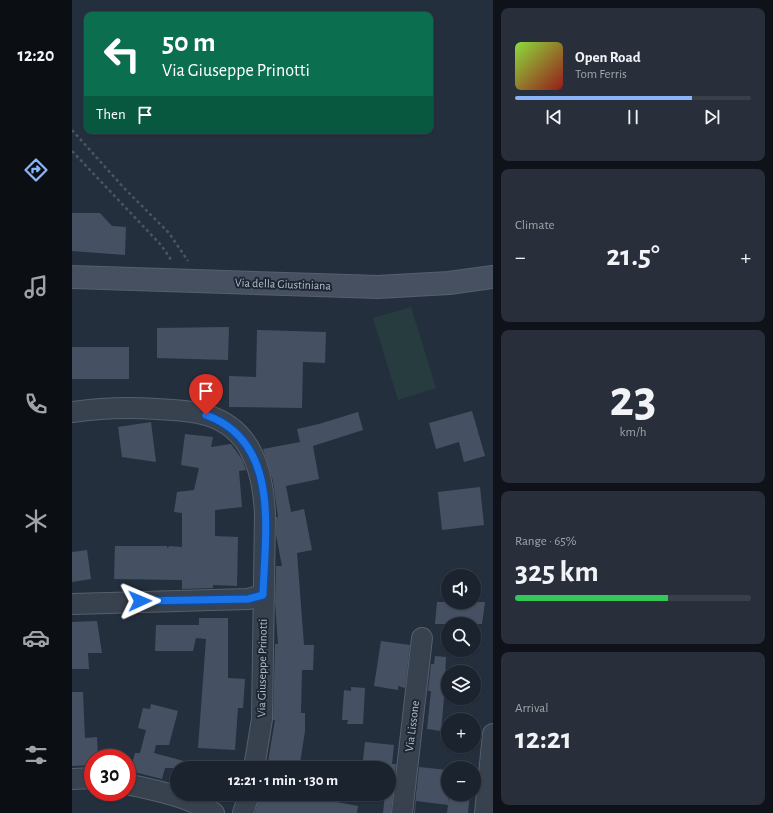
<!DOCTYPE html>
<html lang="en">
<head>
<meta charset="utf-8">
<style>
  :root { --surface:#1b232e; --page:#282f3a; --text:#f1f3f6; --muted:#a0a4aa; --line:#39404a; --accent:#8ab4f8 }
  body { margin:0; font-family:"Alegreya Sans",sans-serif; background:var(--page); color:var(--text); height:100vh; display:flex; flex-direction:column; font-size:15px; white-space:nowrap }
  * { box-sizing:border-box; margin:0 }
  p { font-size:13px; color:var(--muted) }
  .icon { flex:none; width:22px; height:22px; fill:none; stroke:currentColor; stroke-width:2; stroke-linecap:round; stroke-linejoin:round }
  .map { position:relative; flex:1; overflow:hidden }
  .side { display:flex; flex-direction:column; gap:8px; padding:8px; background:#0f1319; width:280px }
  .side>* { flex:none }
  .guide { position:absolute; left:12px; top:12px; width:349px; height:122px; border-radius:8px; box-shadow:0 1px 3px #0004,0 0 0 1px var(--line); background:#0b6e4f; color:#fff; overflow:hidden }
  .buttons { position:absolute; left:369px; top:569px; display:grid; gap:8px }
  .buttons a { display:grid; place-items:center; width:40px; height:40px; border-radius:50%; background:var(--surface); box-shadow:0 1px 3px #0004,0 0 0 1px var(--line); font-size:20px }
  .speed { position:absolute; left:12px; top:749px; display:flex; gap:8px; font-size:20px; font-weight:700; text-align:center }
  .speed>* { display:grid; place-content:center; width:52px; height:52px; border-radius:50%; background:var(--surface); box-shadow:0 1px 3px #0004,0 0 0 1px var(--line); line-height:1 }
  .speed .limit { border:6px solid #d22; background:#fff; color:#111 }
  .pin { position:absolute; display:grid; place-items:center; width:34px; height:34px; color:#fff; margin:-41px -17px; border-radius:50% 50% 50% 0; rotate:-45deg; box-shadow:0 0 4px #0007 }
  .pin .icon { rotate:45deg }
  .me { position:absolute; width:44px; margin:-22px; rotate:89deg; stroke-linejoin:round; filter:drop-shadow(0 0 3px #0008) }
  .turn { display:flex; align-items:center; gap:14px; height:84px; padding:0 12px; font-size:18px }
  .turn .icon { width:52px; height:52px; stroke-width:2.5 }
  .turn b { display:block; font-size:28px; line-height:34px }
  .then { display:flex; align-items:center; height:38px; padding:0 12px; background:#0003; gap:8px; font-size:15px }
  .big { font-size:30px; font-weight:600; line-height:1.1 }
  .side .tile { flex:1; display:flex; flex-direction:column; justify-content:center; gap:6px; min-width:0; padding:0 14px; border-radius:8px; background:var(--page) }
  .side .dial { align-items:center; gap:0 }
  .dial b { font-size:52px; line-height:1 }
  .song { display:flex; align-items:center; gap:12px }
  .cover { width:48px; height:48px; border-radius:6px; background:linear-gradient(135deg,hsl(90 70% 55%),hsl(0 70% 35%)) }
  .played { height:4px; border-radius:2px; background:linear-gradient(90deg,var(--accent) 75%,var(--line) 75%) }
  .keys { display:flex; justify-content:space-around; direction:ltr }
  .heat { display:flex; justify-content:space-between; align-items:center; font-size:22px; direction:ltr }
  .charge { height:6px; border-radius:3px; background:linear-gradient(90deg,#34c759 65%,var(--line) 0) }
  .trip { position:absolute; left:98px; top:761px; width:226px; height:40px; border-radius:20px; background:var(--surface); box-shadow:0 1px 3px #0004,0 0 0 1px var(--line); font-weight:600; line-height:40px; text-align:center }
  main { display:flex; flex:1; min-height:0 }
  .menu { display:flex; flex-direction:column; width:72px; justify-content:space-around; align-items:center; background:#0b0e12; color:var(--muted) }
  .menu .icon { width:28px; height:28px }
  .menu .current { color:var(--accent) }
  .menu b { font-size:18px; color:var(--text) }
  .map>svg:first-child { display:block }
  .green { fill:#263c3f }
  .building { fill:#455162 }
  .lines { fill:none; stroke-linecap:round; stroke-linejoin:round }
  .street-casing { stroke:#565f6c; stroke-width:22 }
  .secondary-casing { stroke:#565f6c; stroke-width:24 }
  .path { stroke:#44595c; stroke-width:2.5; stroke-dasharray:3 3; stroke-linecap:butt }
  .street { stroke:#38414e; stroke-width:20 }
  .secondary { stroke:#465061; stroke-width:22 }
  .route-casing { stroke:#114b97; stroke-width:10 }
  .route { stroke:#1a73e8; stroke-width:7 }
  .labels { text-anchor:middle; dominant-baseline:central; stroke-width:4; stroke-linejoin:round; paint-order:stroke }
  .street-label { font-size:12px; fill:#b4bcc9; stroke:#1d2633 }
</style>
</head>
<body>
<main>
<nav class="menu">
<b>12:20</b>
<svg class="icon current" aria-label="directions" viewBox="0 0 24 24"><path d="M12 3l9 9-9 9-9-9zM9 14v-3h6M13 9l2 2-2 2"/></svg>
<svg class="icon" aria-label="music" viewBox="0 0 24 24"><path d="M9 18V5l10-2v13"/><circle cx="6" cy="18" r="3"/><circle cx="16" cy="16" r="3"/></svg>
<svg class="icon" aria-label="phone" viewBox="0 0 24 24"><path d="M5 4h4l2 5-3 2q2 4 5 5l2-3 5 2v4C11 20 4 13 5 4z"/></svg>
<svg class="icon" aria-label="climate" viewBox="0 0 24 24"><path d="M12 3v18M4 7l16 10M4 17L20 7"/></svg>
<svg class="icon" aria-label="car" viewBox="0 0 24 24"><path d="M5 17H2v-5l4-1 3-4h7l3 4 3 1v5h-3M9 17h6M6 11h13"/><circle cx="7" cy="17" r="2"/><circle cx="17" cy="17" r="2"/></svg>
<svg class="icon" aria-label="filters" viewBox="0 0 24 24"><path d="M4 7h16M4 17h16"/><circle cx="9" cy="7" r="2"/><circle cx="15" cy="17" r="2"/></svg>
</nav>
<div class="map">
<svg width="421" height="813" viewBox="0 0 421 813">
  <rect width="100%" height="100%" fill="#242f3e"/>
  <path class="green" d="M339,307L364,388L326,400L301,318Z"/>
  <path class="building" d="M0,213H28L40,226L54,227L53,255L0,251Z
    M157,327L156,360L85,358V328Z
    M185,330L254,332L253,363L231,362L230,408L157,407V376L184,377Z
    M0,347H57V379H0Z
    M400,411L413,456L392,462L387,442L364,449L357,423Z
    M286,412L291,430L241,446L247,479L214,486L219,512L232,509L240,550L225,553L232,645H242L241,670H230L229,713H233V731L228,763L210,760L209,764L196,762L203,720H201L203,644H206L203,602L204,568V566H210L204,535V517H206L201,481L191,449L228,442L225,429L247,424Z
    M79,422L84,462L50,457L46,427Z
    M113,434L141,437L139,447L159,444L170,459L174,470L167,471L170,507L143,510V536L166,537L165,586L141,585V588L110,589V580L42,579L43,546H95V548L98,546L110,547V513L102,512L105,492L122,490L127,468L109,465Z
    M408,487L412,525L370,530L366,492Z
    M15,550L19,579L0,582V552Z
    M365,602H413L410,624H363Z
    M127,618H156V678L173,679L171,708H166L163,750L126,748L134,639L124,638L121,651H83L84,625H127Z
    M25,621L30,653H16L17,669H0V622Z
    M309,641L338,645L333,688L326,686V690L302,686Z
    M363,656L374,657L372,698L369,731L355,729L359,691H356L359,664H362Z
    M279,687L293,688L291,724H275L276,720H270L272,690L279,691Z
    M0,692H11L13,738L25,737L26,758H21V765L0,766Z
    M79,704L106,711L97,745H84L82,753L123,764L122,768H93L90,779L58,771L63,753H68L74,730L66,728L71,708L78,709Z
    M293,742L322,745L320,764H324L319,813H311L313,794H317V768H290Z
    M347,767L376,770V804L377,794H398L396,813H375L376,805L344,801L343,813H342Z
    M188,794H202L232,802L233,795L254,798V800L286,806L285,813H183Z"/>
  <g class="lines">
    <g class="street-casing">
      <path id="street" d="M0,412C28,408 57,407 85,409C101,410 118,410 134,415C180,428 191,472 193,514L190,719L182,768
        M0,604L176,599L191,595
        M0,779L21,778
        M55,784C85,791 115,796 142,813
        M171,813L177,794
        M330,813L350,638
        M413,813L421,734"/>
    </g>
    <g class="secondary-casing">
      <path id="secondary" d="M0,277L306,287L377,283L421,277"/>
    </g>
    <path class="path" d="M0,130L52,188L97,233L116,261
      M0,151L89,245L98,258V262"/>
    <use href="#street" class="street"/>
    <use href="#secondary" class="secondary"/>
  </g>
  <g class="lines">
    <g class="route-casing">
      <path id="route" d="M68,601L176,599L191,595C193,532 209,442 134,415"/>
    </g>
    <use href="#route" class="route"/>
  </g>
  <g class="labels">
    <g class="street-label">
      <text transform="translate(211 284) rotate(2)">Via della Giustiniana</text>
      <text transform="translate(190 668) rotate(-89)">Via Giuseppe Prinotti</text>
      <text transform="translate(340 726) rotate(-83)">Via Lissone</text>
    </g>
  </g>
</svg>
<div class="buttons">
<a><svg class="icon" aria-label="sound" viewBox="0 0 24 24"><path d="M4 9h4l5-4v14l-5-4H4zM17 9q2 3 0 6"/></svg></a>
<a><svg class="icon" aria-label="search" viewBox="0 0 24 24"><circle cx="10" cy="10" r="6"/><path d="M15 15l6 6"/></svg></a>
<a><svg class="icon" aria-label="layers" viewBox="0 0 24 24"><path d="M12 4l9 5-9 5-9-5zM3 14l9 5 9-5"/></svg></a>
<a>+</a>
<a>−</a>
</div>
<div class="speed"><div class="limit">30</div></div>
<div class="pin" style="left:134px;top:415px;background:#d93025"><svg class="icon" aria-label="arrive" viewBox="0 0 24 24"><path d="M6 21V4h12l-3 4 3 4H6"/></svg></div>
<svg class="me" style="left:68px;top:601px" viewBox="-20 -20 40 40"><path d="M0-17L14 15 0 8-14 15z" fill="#1a73e8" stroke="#fff" stroke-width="4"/></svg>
<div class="trip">12:21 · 1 min · 130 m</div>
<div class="guide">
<div class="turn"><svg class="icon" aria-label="left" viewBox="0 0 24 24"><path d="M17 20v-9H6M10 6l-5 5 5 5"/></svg><div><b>50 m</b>Via Giuseppe Prinotti</div></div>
<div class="then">Then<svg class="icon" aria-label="arrive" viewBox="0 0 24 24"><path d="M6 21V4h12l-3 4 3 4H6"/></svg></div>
</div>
</div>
<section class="side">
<div class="tile">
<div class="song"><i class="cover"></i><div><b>Open Road</b><p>Tom Ferris</p></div></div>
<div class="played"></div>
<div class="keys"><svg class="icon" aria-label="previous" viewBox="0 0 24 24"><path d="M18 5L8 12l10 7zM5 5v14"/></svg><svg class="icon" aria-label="pause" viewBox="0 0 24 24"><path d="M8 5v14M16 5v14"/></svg><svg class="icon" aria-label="next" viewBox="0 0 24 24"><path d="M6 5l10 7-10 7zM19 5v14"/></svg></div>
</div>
<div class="tile"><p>Climate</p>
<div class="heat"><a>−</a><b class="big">21.5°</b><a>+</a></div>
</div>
<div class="tile dial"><b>23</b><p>km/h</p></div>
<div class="tile"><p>Range · 65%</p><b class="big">325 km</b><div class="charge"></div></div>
<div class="tile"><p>Arrival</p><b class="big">12:21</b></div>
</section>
</main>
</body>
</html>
